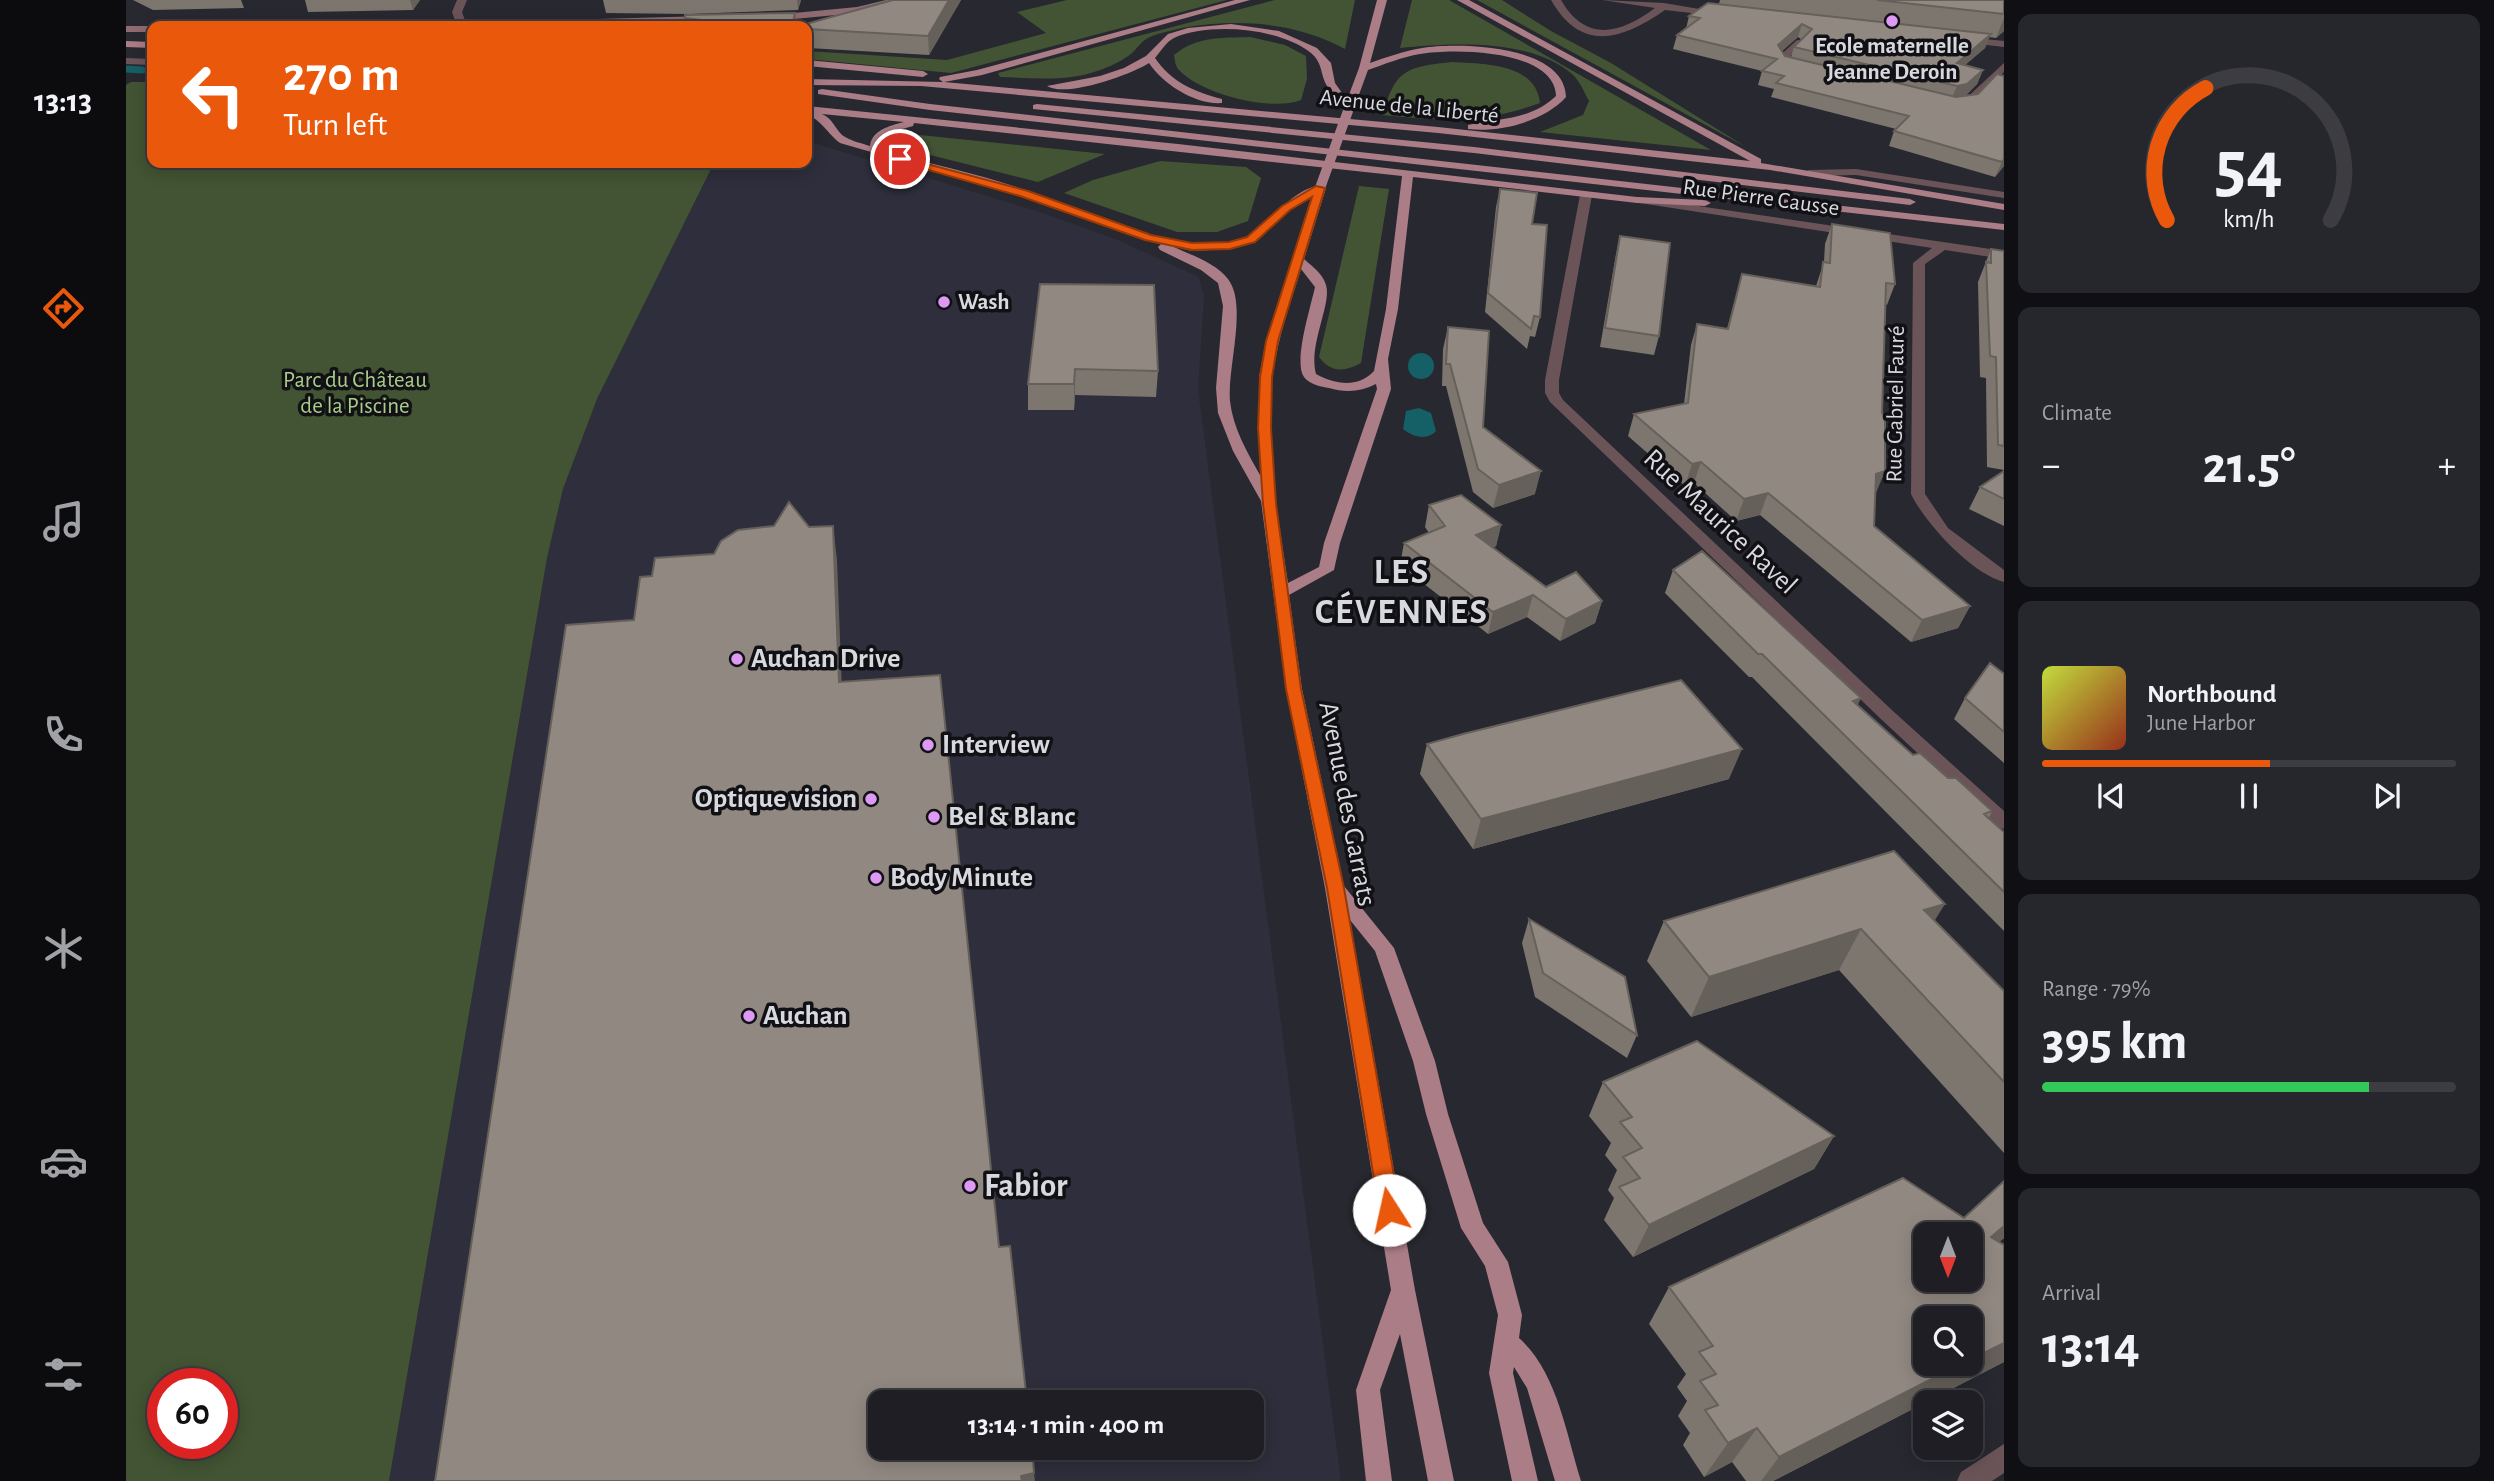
<!DOCTYPE html>
<html lang="en">
<head>
<meta charset="utf-8">
<style>
  :root { --surface:#1e1e24; --page:#26272c; --text:#f1f3f6; --muted:#a1a2a6; --line:#3c3c41; --accent:#ea580c }
  body { margin:0; font-family:"Alegreya Sans",sans-serif; background:var(--page); color:var(--text); height:100vh; display:flex; flex-direction:column; font-size:26px; white-space:nowrap }
  * { box-sizing:border-box; margin:0 }
  p { font-size:23px; color:var(--muted) }
  .icon { flex:none; width:38px; height:38px; fill:none; stroke:currentColor; stroke-width:2; stroke-linecap:round; stroke-linejoin:round }
  .map { position:relative; flex:1; overflow:hidden }
  .details { display:flex; flex-direction:column; gap:14px; padding:14px; background:#101014; width:490px }
  .details>* { flex:none }
  .hud { position:absolute; left:21px; top:21px; width:665px; height:147px; border-radius:14px; box-shadow:0 4px 18px #0003,0 0 0 2px var(--line); background:#ea580c; color:#fff; overflow:hidden }
  .needle { width:46px; rotate:180deg }
  .tools { position:absolute; left:1787px; top:1222px; display:grid; gap:14px }
  .tools a { display:grid; place-items:center; width:70px; height:70px; border-radius:14px; background:var(--surface); box-shadow:0 4px 18px #0003,0 0 0 2px var(--line); font-size:35px }
  .speed { position:absolute; left:21px; top:1368px; display:flex; gap:14px; font-size:35px; font-weight:700; text-align:center }
  .speed>* { display:grid; place-content:center; width:91px; height:91px; border-radius:50%; background:var(--surface); box-shadow:0 4px 18px #0003,0 0 0 2px var(--line); line-height:1 }
  .speed .limit { border:10px solid #d22; background:#fff; color:#111 }
  .pin { position:absolute; display:grid; place-items:center; width:60px; height:60px; color:#fff; margin:-30px; border:4px solid #fff; border-radius:50%; box-shadow:0 2px 7px #0007 }
  .me { position:absolute; width:77px; margin:-38px; rotate:350deg; stroke-linejoin:round; filter:drop-shadow(0 0 5px #0008) }
  .turn { display:flex; align-items:center; gap:24px; height:147px; padding:0 21px; font-size:32px }
  .turn .icon { width:91px; height:91px; stroke-width:2.5 }
  .turn b { display:block; font-size:49px; line-height:60px }
  .big { font-size:52px; font-weight:700; line-height:1.1 }
  .details .tile { flex:1; display:flex; flex-direction:column; justify-content:center; gap:10px; min-width:0; padding:0 24px; border-radius:14px; background:var(--page) }
  .details .dial { align-items:center; gap:0 }
  .dial svg { height:182px; overflow:visible; fill:none; stroke:var(--line); stroke-width:7; stroke-linecap:round; text-anchor:middle }
  .dial text { fill:var(--text); stroke:none }
  .song { display:flex; align-items:center; gap:21px }
  .cover { width:84px; height:84px; border-radius:10px; background:linear-gradient(135deg,hsl(70 70% 55%),hsl(10 70% 35%)) }
  .played { height:7px; border-radius:4px; background:linear-gradient(90deg,var(--accent) 55%,var(--line) 55%) }
  .keys { display:flex; justify-content:space-around; direction:ltr }
  .heat { display:flex; justify-content:space-between; align-items:center; font-size:38px; direction:ltr }
  .charge { height:10px; border-radius:5px; background:linear-gradient(90deg,#34c759 79%,var(--line) 0) }
  .trip { position:absolute; left:742px; top:1390px; width:396px; height:70px; border-radius:14px; background:var(--surface); box-shadow:0 4px 18px #0003,0 0 0 2px var(--line); font-weight:700; line-height:70px; text-align:center }
  main { display:flex; flex:1; min-height:0 }
  .tab-bar { display:flex; flex-direction:column; width:126px; justify-content:space-around; align-items:center; background:#0c0c0e; color:var(--muted) }
  .tab-bar .icon { width:49px; height:49px }
  .tab-bar .selected { color:var(--accent) }
  .tab-bar b { font-size:32px; color:var(--text) }
  .map>svg:first-child { display:block }
  .built { fill:#2e2e3c; fill-rule:evenodd }
  .green { fill:#425433; fill-rule:evenodd }
  .water { fill:#155f67 }
  .lines { fill:none; stroke-linecap:round; stroke-linejoin:round }
  .stream { stroke:#155f67; stroke-width:7 }
  .street { fill:#6b5458; fill-rule:evenodd }
  .secondary { fill:#8f6b72; fill-rule:evenodd }
  .primary { fill:#ab7d86; fill-rule:evenodd }
  .primary-bridge { stroke:#ab7d86; stroke-width:10 }
  .wall { fill:#7d766f; fill-rule:evenodd }
  .shaded-wall { fill:#66605a }
  .building { fill:#918981; stroke:#66605a; stroke-width:2; fill-rule:evenodd }
  .route { fill:#ea580c; stroke:#983908; stroke-width:2 }
  .poi-dot { fill:#dd99f4; stroke:#111115; stroke-width:2.5 }
  .labels { text-anchor:middle; dominant-baseline:central; stroke-width:7; stroke-linejoin:round; paint-order:stroke }
  .far-poi-label { font-size:23px; font-weight:bold; fill:#d8d9de; stroke:#111115 }
  .far-street-label { font-size:23px; fill:#d8d9de; stroke:#111115 }
  .far-park-label { font-size:23px; fill:#a9cd89; stroke:#111115 }
  .street-label { font-size:28px; fill:#d8d9de; stroke:#111115 }
  .poi-label { font-size:28px; font-weight:bold; fill:#d8d9de; stroke:#111115; text-anchor:start }
  .near-poi-label { font-size:33px; font-weight:bold; fill:#d8d9de; stroke:#111115; text-anchor:start }
  .district-label { font-size:35px; font-weight:bold; letter-spacing:2px; fill:#d8d9de; stroke:#111115 }
</style>
</head>
<body>
<main>
<nav class="tab-bar">
<b>13:13</b>
<svg class="icon selected" aria-label="directions" viewBox="0 0 24 24"><path d="M12 3l9 9-9 9-9-9zM9 14v-3h6M13 9l2 2-2 2"/></svg>
<svg class="icon" aria-label="music" viewBox="0 0 24 24"><path d="M9 18V5l10-2v13"/><circle cx="6" cy="18" r="3"/><circle cx="16" cy="16" r="3"/></svg>
<svg class="icon" aria-label="phone" viewBox="0 0 24 24"><path d="M5 4h4l2 5-3 2q2 4 5 5l2-3 5 2v4C11 20 4 13 5 4z"/></svg>
<svg class="icon" aria-label="climate" viewBox="0 0 24 24"><path d="M12 3v18M4 7l16 10M4 17L20 7"/></svg>
<svg class="icon" aria-label="car" viewBox="0 0 24 24"><path d="M5 17H2v-5l4-1 3-4h7l3 4 3 1v5h-3M9 17h6M6 11h13"/><circle cx="7" cy="17" r="2"/><circle cx="17" cy="17" r="2"/></svg>
<svg class="icon" aria-label="filters" viewBox="0 0 24 24"><path d="M4 7h16M4 17h16"/><circle cx="9" cy="7" r="2"/><circle cx="15" cy="17" r="2"/></svg>
</nav>
<div class="map">
<svg width="1878" height="1481" viewBox="0 0 1878 1481">
  <rect width="100%" height="100%" fill="#282830"/>
  <path class="built" d="M681,141L917,213L992,240L1073,277L1078,296L1072,389L1215,1481H263L421,558L437,489L471,399L588,163H681ZM754,1402H1125V1447H754Z"/>
  <path class="green" d="M941,0H1101L825,73L681,59V51L821,60L920,33L891,12Z
    M1149,0H1229L1219,49C1170,22 1111,18 1056,28C1045,31 1030,33 1020,39C1014,43 1010,50 1005,54C996,61 981,68 971,71C941,82 905,78 874,77L872,73Z
    M1286,0H1323L1585,150L1414,132L1457,115L1463,101C1458,92 1454,81 1446,74C1404,38 1325,43 1274,48Z
    M1351,0H1376L1425,31L1485,63L1620,147Z
    M1124,37L1159,45L1180,56L1181,79L1175,100C1145,112 1075,94 1053,70C1049,66 1049,60 1048,55C1071,36 1096,38 1124,37Z
    M1326,62C1358,64 1410,63 1414,103C1356,124 1318,121 1257,115C1269,69 1281,67 1326,62Z
    M5,82H26V163H588L471,399L437,489L421,558L263,1481H0V85ZM37,1384H96V1444H37Z
    M784,134L979,154L912,182L792,152L776,146L778,139Z
    M1034,161L1120,167L1135,178L1122,221L1091,232H1051L938,193L967,180Z
    M1233,186L1263,189L1235,363C1218,372 1205,373 1193,357Z"/>
  <path class="water" d="M1282 366a13 13 0 1 1 26 0a13 13 0 1 1-26 0Z
    M1293,408L1305,413L1310,431C1301,441 1287,437 1277,429L1280,411Z"/>
  <g class="lines">
    <path class="stream" d="M0,69L16,70"/>
    <path class="street" d="M331,0H341L336,12L341,26H331L326,12Z
      M1425,0H1435C1460,43 1494,34 1529,8L1476,0L1538,3L1597,13L1592,16L1539,10C1497,39 1456,54 1425,0Z
      M1839,37L1878,41V47L1836,42V38Z
      M1671,40L1679,42L1660,60L1673,68L1668,71L1655,67L1650,59Z
      M0,58L26,59V65L0,64Z
      M1878,63V72L1844,106L1828,108V104L1836,102Z
      M1730,169L1878,192V198L1730,175L1683,176L1677,173L1683,170Z
      M1460,192L1466,195L1433,380V393L1437,400L1768,712L1878,811V829L1871,827L1756,720L1424,402L1419,393V380L1454,195Z
      M1511,197L1878,251V259L1819,250L1799,264V494L1822,528L1878,570V582C1846,574 1799,523 1785,494L1787,263L1806,248L1507,202L1505,200Z
      M1878,1444V1473L1866,1481H1831L1835,1472Z"/>
    <path class="secondary" d="M760,0H776L731,13L647,21L642,18L647,15L731,7Z
      M580,16L583,17V21L420,26H324L329,23Z
      M0,26H26V32H0Z"/>
    <path class="primary" d="M1109,0H1124L856,75L818,82L1312,127L1624,161L1331,0H1343L1635,159V163L1878,204V210L1644,170L1312,133L795,86L681,85V79L817,82L813,79L814,77L851,70Z
      M1251,0H1261L1244,63C1261,57 1278,51 1296,48C1334,42 1439,45 1440,97C1419,121 1374,133 1342,129V125C1374,118 1405,120 1430,96C1429,49 1327,48 1294,54C1276,57 1259,64 1242,70L1227,111L1222,114L1218,113C1216,104 1206,96 1201,86C1194,74 1197,63 1185,53C1155,28 1083,22 1048,38C1040,42 1035,51 1029,58C1045,82 1069,92 1096,99V103C1069,105 1037,84 1023,63C1004,75 940,98 921,86L974,76L998,68L1020,56L1042,34L1062,28L1105,24L1153,31L1191,48L1205,63L1209,83L1221,100L1233,68Z
      M338,23L343,26H331L333,24Z
      M0,41L26,42V48L0,47Z
      M681,60L797,71L802,74L797,77L681,66Z
      M696,89L804,104L1878,224V230L804,110L692,94V90Z
      M911,104L1348,147L1784,199L1790,202L1784,205L1348,153L907,109V105Z
      M681,106L1052,144L1511,197L1579,200L1585,203L1579,206L1511,203L1287,177L1272,309L1262,359L1265,389L1214,543L1208,570L1163,595L1176,689L1218,886L1268,948L1309,1061L1322,1114L1357,1223L1382,1262L1396,1315L1393,1338C1431,1372 1440,1433 1455,1481H1429L1401,1388L1388,1367L1387,1373L1412,1481H1386L1363,1373L1372,1315L1359,1266L1335,1228L1300,1114L1287,1061L1249,951L1224,920L1289,1290L1328,1481H1302L1274,1334L1254,1390L1266,1481H1240L1230,1390L1265,1290L1199,888L1160,689L1135,501L1107,451L1092,413L1090,388L1097,306L1092,283L1075,270L1034,250L1032,247L1035,244L1018,240L894,195L714,143C700,132 698,123 681,114ZM696,114L778,122C763,126 746,130 744,146C735,143 724,141 716,135C708,127 707,119 696,114ZM788,123L1276,176L1260,309L1248,371C1232,388 1210,385 1190,374C1182,345 1206,304 1200,285C1197,274 1186,266 1178,259L1200,188L1198,186C1172,182 1140,227 1120,237C1105,244 1083,244 1067,243C1018,241 953,208 905,192C857,175 806,164 756,151L753,144L766,132L787,126ZM1185,198L1140,341L1133,377L1134,475C1121,452 1107,428 1104,401C1101,368 1122,305 1102,279C1089,262 1064,255 1046,246L1066,251L1104,249L1129,242L1164,210ZM1175,269L1189,287C1185,306 1167,362 1178,377C1183,384 1195,387 1203,388C1219,393 1235,392 1250,384L1251,389L1198,543L1193,567L1162,583C1152,517 1138,440 1147,373C1152,337 1164,304 1175,269Z"/>
    <path class="primary-bridge" d="M1194,188L1222,111"/>
  </g>
  <path class="wall" d="M7,0H115L118,8L27,10Z
    M179,0H294L287,10L182,12Z
    M477,0H675L672,10L564,14L480,13Z
    M767,0H835L803,55L682,48L681,26Z
    M1594,0H1878V31L1870,38L1863,37L1859,48L1839,65L1857,70L1851,84L1839,96L1878,166L1869,177L1763,146L1768,131L1770,129L1645,97L1648,89L1632,85L1636,71L1547,49L1551,35L1560,29L1563,16L1593,4ZM1672,37L1675,39L1668,47L1665,57L1659,56L1656,51Z
    M669,13L670,22L669,26H560L559,18Z
    M1374,189L1406,224L1414,317L1409,337L1404,336L1401,349L1359,312L1370,207Z
    M1706,224L1769,284L1761,305L1759,304L1756,413L1759,471L1749,493L1748,526L1844,606L1832,628L1785,642L1634,515L1610,521L1568,483L1559,486L1502,436L1508,414L1558,404L1565,345L1571,324L1601,329L1616,274L1690,286L1698,262L1699,244Z
    M1494,236L1533,336L1528,355L1474,347L1490,254Z
    M1865,249L1878,251V470L1861,467L1860,378L1854,377L1852,282Z
    M914,284L1032,371L1030,397L949,395L948,410H902V384Z
    M1322,327L1357,427L1409,494L1367,508L1347,492L1320,386H1316L1317,349Z
    M1878,471V526L1843,509L1854,487Z
    M1303,505L1375,525L1370,546L1367,548L1420,587L1476,601L1469,623L1434,641L1401,617L1362,634L1274,565L1278,543L1303,533L1299,527Z
    M1547,570L1732,705L1787,755L1822,778L1866,811L1863,818L1878,832V931L1626,677H1623L1539,593Z
    M1877,673H1878V763L1828,719L1839,698Z
    M1301,744L1603,779L1347,849L1294,774Z
    M1403,919L1511,1035L1501,1058L1409,997L1396,943Z
    M1538,921H1808L1878,991V1153L1713,970L1565,1017L1521,961Z
    M1477,1082L1708,1136L1688,1169L1507,1257L1478,1220L1488,1198L1482,1190L1491,1170L1479,1155L1485,1143L1463,1116Z
    M1838,1218L1878,1238L1873,1242L1878,1245V1362L1647,1481H1620L1606,1462L1578,1477L1557,1445L1564,1433L1552,1416L1561,1401L1551,1387L1560,1374L1523,1324L1543,1287Z"/>
  <path class="shaded-wall" d="M284,0H294L287,10Z
    M671,0H675L672,10Z
    M823,0H835L803,55L802,36Z
    M669,13L670,22L669,26H666Z
    M1878,18V31L1870,38Z
    M1676,24L1672,37L1647,59L1652,45Z
    M1865,34L1859,48L1825,77L1831,63Z
    M1857,70L1851,84L1836,99L1825,100L1831,86Z
    M1878,159V166L1869,177L1876,162Z
    M949,369V395L948,410V384Z
    M1575,462L1568,483L1559,486L1566,464Z
    M1415,471L1409,494L1367,508L1373,485Z
    M1759,471L1750,493L1741,495L1750,474Z
    M1642,493L1634,515L1610,521L1618,499Z
    M1375,525L1370,546L1345,557L1350,535Z
    M707,526L711,560L717,717L713,682Z
    M1407,595L1401,617L1362,634L1367,612Z
    M1476,601L1469,623L1434,641L1440,619Z
    M1844,606L1832,628L1785,642L1796,620Z
    M1735,698L1724,722L1727,701Z
    M1616,749L1603,779L1347,849L1355,819Z
    M1819,904L1794,944L1798,910Z
    M1735,929L1713,970L1565,1017L1583,977Z
    M1708,1136L1688,1169L1507,1257L1523,1225Z
    M1878,1226V1238L1844,1267L1865,1237Z
    M1878,1343V1362L1647,1481H1635L1653,1457L1837,1363H1844V1360Z
    M1631,1428L1606,1462L1578,1477L1602,1443Z
    M908,1473L909,1481H896L895,1476Z"/>
  <path class="building" d="M767,0H823L802,36L681,29L680,24Z
    M1751,0H1878V14Z
    M1582,3L1865,34L1831,63L1857,70L1841,84L1831,86L1668,47L1686,29L1676,24L1652,45L1659,56L1830,97L1852,94L1871,74L1878,76V159L1876,162L1768,131L1783,116L1650,83L1658,76L1636,71L1651,59L1551,35L1574,18L1563,16Z
    M669,13L666,26H625L559,18V15Z
    M1374,189L1411,193L1406,224L1421,225L1414,317L1408,316L1405,329L1362,293Z
    M1706,224L1764,233L1769,284L1760,283L1756,413L1759,414V471L1750,474L1748,526L1844,606L1796,620L1642,493L1618,499L1575,462L1566,464L1508,414L1562,403L1571,324L1602,329L1616,274L1694,287L1697,262L1704,263Z
    M1494,236L1544,243L1533,336L1479,328Z
    M1865,249L1878,251V446L1872,445L1870,357L1864,356L1860,262L1865,263Z
    M914,284L1028,285L1032,371L949,369L948,384H902Z
    M1322,327L1363,331L1357,427L1415,471L1373,485L1352,469L1324,364H1320Z
    M1878,471V499L1854,487Z
    M1335,495L1375,525L1350,535L1420,587L1450,572L1476,601L1440,619L1407,595L1367,612L1278,543L1319,526L1303,505Z
    M663,502L683,527L707,526L713,682L814,675L873,1247L884,1246L901,1402H754V1447H906L908,1473L895,1476L896,1481H309L440,625L508,620L514,577L526,576L529,558L588,554L595,541L612,530L648,526Z
    M1576,551L1735,698L1727,701L1787,755L1794,753L1822,778H1830L1866,811L1858,814L1878,832V892L1636,654H1632L1547,570Z
    M1864,663L1877,673H1878V732L1839,698Z
    M1555,680L1616,749L1355,819L1301,744L1337,734Z
    M1768,851L1819,904L1798,910L1878,991V1082L1735,929L1583,977L1538,921Z
    M1403,919L1499,977L1511,1035L1417,973Z
    M1571,1041L1708,1136L1523,1225L1493,1187L1514,1178L1497,1157L1516,1148L1494,1122L1506,1117L1477,1082Z
    M1777,1178L1838,1218L1878,1181V1226L1865,1237L1878,1245V1343L1844,1360V1318H1799V1363H1837L1653,1457L1631,1428L1602,1443L1579,1410L1592,1405L1574,1381L1590,1374L1573,1352L1587,1346L1543,1287ZM1799,1234H1844V1279H1799Z"/>
  <path class="route" d="M771,156L902,191L1025,235L1066,243L1103,242L1121,237L1156,206L1190,186L1199,188L1152,341L1146,377L1145,428L1150,504L1175,689L1218,888L1274,1210L1271,1216L1263,1219L1256,1216L1253,1210L1201,888L1160,689L1137,504L1132,428L1134,377L1140,341L1186,197L1164,210L1129,242L1104,249L1066,250L1019,240L894,196L771,161Z"/>
  <g class="poi-dot">
    <circle cx="1766" cy="21" r="7"/>
    <circle cx="818" cy="302" r="7"/>
    <circle cx="611" cy="659" r="7"/>
    <circle cx="802" cy="745" r="7"/>
    <circle cx="745" cy="799" r="7"/>
    <circle cx="808" cy="817" r="7"/>
    <circle cx="750" cy="878" r="7"/>
    <circle cx="623" cy="1016" r="7"/>
    <circle cx="844" cy="1186" r="7"/>
  </g>
  <g class="labels">
    <g class="far-poi-label">
      <text x="1766" y="46">Ecole maternelle<tspan x="1766" dy="26">Jeanne Deroin</tspan></text>
      <text x="832" y="302" text-anchor="start">Wash</text>
    </g>
    <g class="far-street-label">
      <text transform="translate(1283 107) rotate(6)">Avenue de la Liberté</text>
      <text transform="translate(1635 198) rotate(8)">Rue Pierre Causse</text>
      <text transform="translate(1770 404) rotate(-89)">Rue Gabriel Fauré</text>
    </g>
    <g class="far-park-label">
      <text x="229" y="380">Parc du Château<tspan x="229" dy="26">de la Piscine</tspan></text>
    </g>
    <g class="street-label">
      <text transform="translate(1594 522) rotate(43)">Rue Maurice Ravel</text>
      <text transform="translate(1221 804) rotate(79)">Avenue des Garrats</text>
    </g>
    <g class="poi-label">
      <text x="625" y="659">Auchan Drive</text>
      <text x="816" y="745">Interview</text>
      <text x="731" y="799" text-anchor="end">Optique vision</text>
      <text x="822" y="817">Bel &amp; Blanc</text>
      <text x="764" y="878">Body Minute</text>
      <text x="637" y="1016">Auchan</text>
    </g>
    <g class="near-poi-label">
      <text x="858" y="1186">Fabior</text>
    </g>
    <g class="district-label">
      <text x="1276" y="572">LES<tspan x="1276" dy="40">CÉVENNES</tspan></text>
    </g>
  </g>
</svg>
<div class="tools">
<a><svg class="needle" viewBox="-14 -14 28 28"><path d="M0-13l5 13h-10z" fill="#e53935"/><path d="M0 13l5-13h-10z" fill="#a1a2a6"/></svg></a>
<a><svg class="icon" aria-label="search" viewBox="0 0 24 24"><circle cx="10" cy="10" r="6"/><path d="M15 15l6 6"/></svg></a>
<a><svg class="icon" aria-label="layers" viewBox="0 0 24 24"><path d="M12 4l9 5-9 5-9-5zM3 14l9 5 9-5"/></svg></a>
</div>
<div class="speed"><div class="limit">60</div></div>
<div class="pin" style="left:774px;top:159px;background:#d93025"><svg class="icon" aria-label="arrive" viewBox="0 0 24 24"><path d="M6 21V4h12l-3 4 3 4H6"/></svg></div>
<svg class="me" style="left:1263px;top:1210px" viewBox="-20 -20 40 40"><circle r="19" fill="#fff"/><path d="M0-13L10 11 0 6-10 11z" fill="#ea580c"/></svg>
<div class="trip">13:14 · 1 min · 400 m</div>
<div class="hud">
<div class="turn"><svg class="icon" aria-label="left" viewBox="0 0 24 24"><path d="M17 20v-9H6M10 6l-5 5 5 5"/></svg><div><b>270 m</b>Turn left</div></div>
</div>
</div>
<section class="details">
<div class="tile dial"><svg viewBox="0 0 100 80">
<path d="M14 69A42 42 0 1 1 86 69"/>
<path d="M14 69A42 42 0 0 1 31 11" stroke="#ea580c"/>
<text x="50" y="56" font-size="32" font-weight="700">54</text>
<text x="50" y="72" font-size="11">km/h</text>
</svg></div>
<div class="tile"><p>Climate</p>
<div class="heat"><a>−</a><b class="big">21.5°</b><a>+</a></div>
</div>
<div class="tile">
<div class="song"><i class="cover"></i><div><b>Northbound</b><p>June Harbor</p></div></div>
<div class="played"></div>
<div class="keys"><svg class="icon" aria-label="previous" viewBox="0 0 24 24"><path d="M18 5L8 12l10 7zM5 5v14"/></svg><svg class="icon" aria-label="pause" viewBox="0 0 24 24"><path d="M8 5v14M16 5v14"/></svg><svg class="icon" aria-label="next" viewBox="0 0 24 24"><path d="M6 5l10 7-10 7zM19 5v14"/></svg></div>
</div>
<div class="tile"><p>Range · 79%</p><b class="big">395 km</b><div class="charge"></div></div>
<div class="tile"><p>Arrival</p><b class="big">13:14</b></div>
</section>
</main>
</body>
</html>
